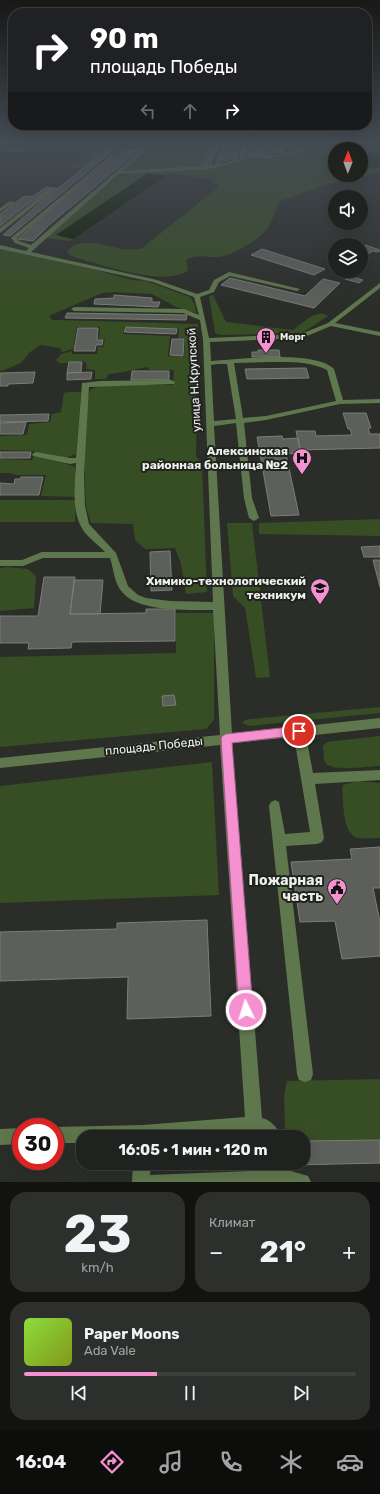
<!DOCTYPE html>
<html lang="ru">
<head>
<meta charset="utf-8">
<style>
  :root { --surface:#20221f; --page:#2d2f2c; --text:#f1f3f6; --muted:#a2a4a4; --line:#3d3f3d; --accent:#f590d1 }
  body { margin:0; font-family:Rubik,sans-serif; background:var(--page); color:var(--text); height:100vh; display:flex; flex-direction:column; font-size:15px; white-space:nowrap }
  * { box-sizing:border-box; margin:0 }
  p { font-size:13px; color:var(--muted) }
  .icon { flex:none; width:22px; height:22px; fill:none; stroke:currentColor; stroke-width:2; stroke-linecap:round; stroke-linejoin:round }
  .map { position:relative; height:1182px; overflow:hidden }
  .drawer { display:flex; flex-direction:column; gap:10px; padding:10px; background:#121311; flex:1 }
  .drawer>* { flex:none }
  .hud { position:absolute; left:8px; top:8px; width:364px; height:122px; border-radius:16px; box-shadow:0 4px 16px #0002,0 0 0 1px var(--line); background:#202124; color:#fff; overflow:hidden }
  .needle { width:26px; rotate:1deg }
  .controls { position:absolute; left:328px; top:142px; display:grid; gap:8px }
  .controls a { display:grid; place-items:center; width:40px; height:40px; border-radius:50%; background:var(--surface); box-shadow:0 4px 16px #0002,0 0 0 1px var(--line); font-size:20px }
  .speed { position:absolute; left:12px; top:1118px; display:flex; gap:8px; font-size:20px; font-weight:700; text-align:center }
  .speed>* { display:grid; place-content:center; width:52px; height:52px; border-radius:50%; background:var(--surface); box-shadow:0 4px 16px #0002,0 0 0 1px var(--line); line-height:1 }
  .speed .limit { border:6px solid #d22; background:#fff; color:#111 }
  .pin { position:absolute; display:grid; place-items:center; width:34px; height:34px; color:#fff; margin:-17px; border:2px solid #fff; border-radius:50%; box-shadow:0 1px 4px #0007 }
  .me { position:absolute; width:44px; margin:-22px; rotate:356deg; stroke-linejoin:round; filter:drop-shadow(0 0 3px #0008) }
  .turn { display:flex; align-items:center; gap:14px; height:84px; padding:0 16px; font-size:18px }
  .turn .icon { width:52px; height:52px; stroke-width:2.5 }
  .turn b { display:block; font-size:28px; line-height:34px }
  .lanes { display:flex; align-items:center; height:38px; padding:0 16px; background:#0003; justify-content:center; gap:20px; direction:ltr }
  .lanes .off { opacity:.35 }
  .big { font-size:30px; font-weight:700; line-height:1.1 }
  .drawer .tile { flex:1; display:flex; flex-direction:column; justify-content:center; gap:6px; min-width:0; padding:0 14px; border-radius:16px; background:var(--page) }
  .drawer .dial { align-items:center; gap:0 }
  .dial b { font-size:52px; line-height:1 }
  .song { display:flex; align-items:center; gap:12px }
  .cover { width:48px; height:48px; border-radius:6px; background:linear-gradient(135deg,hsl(90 70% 55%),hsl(70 70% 35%)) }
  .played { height:4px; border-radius:2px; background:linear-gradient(90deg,var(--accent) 40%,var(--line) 40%) }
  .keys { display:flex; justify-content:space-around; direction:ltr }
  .heat { display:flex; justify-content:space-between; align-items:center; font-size:22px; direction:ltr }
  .drawer .tiles { flex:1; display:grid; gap:10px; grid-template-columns:1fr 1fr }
  .tile:last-child { grid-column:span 2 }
  .trip { position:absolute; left:76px; top:1130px; width:234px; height:40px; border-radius:16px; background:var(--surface); box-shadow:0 4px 16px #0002,0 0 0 1px var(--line); font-weight:700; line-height:40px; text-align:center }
  .dock { display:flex; height:64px; justify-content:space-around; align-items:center; background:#0d0e0c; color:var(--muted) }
  .dock .icon { width:28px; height:28px }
  .dock .current { color:var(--accent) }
  .dock b { font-size:18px; color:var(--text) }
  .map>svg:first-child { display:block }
  .green { fill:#374d24; fill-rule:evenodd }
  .water { fill:#0d1c01 }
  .building { fill:#5d5f5b; stroke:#7a7d78 }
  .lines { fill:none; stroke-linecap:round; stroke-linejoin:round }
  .minor { fill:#5f774d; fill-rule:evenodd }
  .route { fill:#f590d1; stroke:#9f5e88 }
  .labels { text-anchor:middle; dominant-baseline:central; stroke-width:4; stroke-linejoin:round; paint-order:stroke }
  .far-poi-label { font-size:10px; font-weight:bold; fill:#edefec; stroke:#21231f; text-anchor:start }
  .street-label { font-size:12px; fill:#edefec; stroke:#21231f }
  .poi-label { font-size:12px; font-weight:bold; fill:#edefec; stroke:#21231f; text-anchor:end }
  .near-poi-label { font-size:14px; font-weight:bold; fill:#edefec; stroke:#21231f; text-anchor:end }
</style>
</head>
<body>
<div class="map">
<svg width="380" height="1182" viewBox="0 0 380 1182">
  <rect width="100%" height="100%" fill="#2b2d29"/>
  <path class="green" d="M141,142H213L203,166L213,168L252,158H275L301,152L312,154L322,148L306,146L307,142H380V153H361V149H335V175H361V168H380V173L329,184L280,201C276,210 272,221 267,229C259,240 229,258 216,257C205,257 195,254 186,260L188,270C167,288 99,264 74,257L70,255L67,251C70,248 74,245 77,244C99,238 120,254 142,248L220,186L212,183L215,182L214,180L171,173L166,176L148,173L57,235L73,239L70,241L46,238L119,175L190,167L126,171L124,169L149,148L135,147Z
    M97,149L106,150L84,169L66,167L71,164H77Z
    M0,249L93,269L131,280L146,281L190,297L195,305L196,313L176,307L152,294L114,292L102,293L49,316L52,320H60L198,324L196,456L202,464L207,592L186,594L181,564L175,548L145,549L135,540L133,524L91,523L86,507L84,457L86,404L90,390L101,385H173L174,370H149L148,367C135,369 122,373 109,374L106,379H95V370L86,369L87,365L84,361C75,361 66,364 59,363L56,360L61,354L72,351V354H97L98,347H103L105,340L99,339L100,327H77L73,349L62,352L60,348L40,345L29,353L21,363L4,370L0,371ZM124,327L179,329L178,338L185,339L184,357L168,356L170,336L123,334Z
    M213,295L226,322L293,330C303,323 316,308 328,316L302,333L221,335L215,333L209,296Z
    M67,392H81L76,454L65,458L35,453L34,451L0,450V436L27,435L29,424L50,422L52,414L61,412L64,393Z
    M34,456L64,463L75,467L76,497L41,496L46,475H16L9,473H0V459L32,460Z
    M0,500H76L75,522H0Z
    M380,519V536L259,534V523Z
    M227,523H252L270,677L256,678L245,608L233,596Z
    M7,567L28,569L36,576L34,608L0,611V568Z
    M176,613H214V720L206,729L0,747V657L176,653Z
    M380,707V713L249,726L242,723L245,720L250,719Z
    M380,736V766C369,766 331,773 325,762C323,758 324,751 323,746L327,742Z
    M212,762L219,895L0,903V786Z
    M357,781L380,783V838C373,838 365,839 358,838C342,834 344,804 342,790L343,785Z
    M380,1079V1140L303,1141V1137H290L285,1128L284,1096L287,1081Z"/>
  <path class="water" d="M361,153H380V168H361Z
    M148,173L166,176L73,239L56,235Z"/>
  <path class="building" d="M214,142H220L210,166H203Z
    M229,142H241L236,159L228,158V161L222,160Z
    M250,142H257L253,155L246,154Z
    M263,142H279L278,153H269V156H262Z
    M286,142H300L299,147H292V148H285Z
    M138,147L144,148L140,152L137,151L90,191L49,225L33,241L18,239L57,203L125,150L133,151Z
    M13,148L24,149H23H25L20,152L8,151Z
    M109,148L115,149L10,236L3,235L49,195Z
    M47,187L52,188L28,204L0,226V214L23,197L33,196Z
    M365,245L380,250V251L377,252L373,251L363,257L361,256V252L365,249L361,248Z
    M262,249L325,269L314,275L251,255Z
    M350,276L363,280L359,283L345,279Z
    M230,278L305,296L323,279L340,283L314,308L221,285Z
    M114,295L152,298V302H160L158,307L94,304L95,299L114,298Z
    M67,313L187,315L186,320L65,318Z
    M126,327L177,329L176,334L124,332Z
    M78,328H98L97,340H103L102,345H96L95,351H74Z
    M172,339H184L183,356L170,355Z
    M258,350H279L280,357H252V352H258Z
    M69,362H82L81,372L67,373Z
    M306,368L309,378L247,379L245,369Z
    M132,371H169V380H131Z
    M35,372L33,383L8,384V386H0V373Z
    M92,372L91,379L67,380V373Z
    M343,413H366L371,428H368L370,434H380V448L300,450L296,431H315L316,436L352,435L350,429H348Z
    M49,414L48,421L0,422V415Z
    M26,422L23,434H0V423Z
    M282,436L283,439L298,438L301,453L286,454L299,515L271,516L257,437Z
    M0,452H31L30,458H0Z
    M21,477H43L39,495H0V483L14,484L15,479H20Z
    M380,546V557H364L361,547Z
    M170,551L172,590L151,591L150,552Z
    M373,560H380V587Z
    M44,577H75L70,614L146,613V609H175V641L72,642L71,648L28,649L29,643H0V616H38Z
    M74,580H103L100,614H70Z
    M174,695L176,705L163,706L162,696Z
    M380,847V888H373L380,922V956L342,959L335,921L300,922L291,862L352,859L350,849Z
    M207,920L211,1016L127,1019L128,977L0,981V932L117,929V923Z
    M380,1140V1163L294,1165V1163H303V1141Z"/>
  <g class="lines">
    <path class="minor" d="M11,142H16L0,151V148Z
      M223,142H227L220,164L239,159L244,142H248L244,157L256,153L259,142H263L260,155L272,156L281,154L279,152L280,142H284L283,151L286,152L300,149L301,142H305L304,151L272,158L254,157L211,169L119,174L31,252L157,280L197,294L209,290L214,280L229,272L300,289L297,291L230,276L219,282L214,292L200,297L209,338L301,334L328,323L380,283V288L335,323L380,332V336L331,326L302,338L210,342L211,361C238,359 314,350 334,369L343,400L380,399V403L340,404L266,420L244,423L252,498L259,518L254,521L249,518L244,498L236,423L214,426L232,734L380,718V728L306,736L313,773L380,770V780L315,784L324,838L322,842L317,844L286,846L313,1074L311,1080L305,1082L299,1080L297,1074L269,806L271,802L275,800L279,802L285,834L310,832L294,737L232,743L262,1118C271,1120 278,1128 281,1137H262L259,1134L254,1133L203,1137H83V1143H55V1127L143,1125L245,1117L220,745L0,768V758L220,735L213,610C190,610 139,612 123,593C114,584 114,570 110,558H43L23,566H0V560H22L42,552H105C98,544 89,539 83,530C71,512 75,484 76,463L70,464L33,456L32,454L36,452L70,458H76L82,383L100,381L171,380L175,382L174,384L89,387L84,475L85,506L89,524L116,553L128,586L138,595L146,598L170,601L213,602L203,340L200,320L183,313L74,311L71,309L74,307L184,309L199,315L194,297L153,282L0,249V245L26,251L29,248L15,243L11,238L12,237L111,155L115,156L17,238L19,241L31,245L141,150L145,151L123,171L215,165ZM271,362C290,362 309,361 327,370L336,401L266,416L243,418L234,363ZM218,364H227L236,419L214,421L211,365Z
      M52,187L57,188L0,233V228Z
      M10,201L15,202L0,212V208Z
      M21,1128V1144L0,1145V1129Z
      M133,1163H151L150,1175L273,1170L272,1163H290L291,1171L308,1176L311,1182H132Z"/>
  </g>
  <linearGradient id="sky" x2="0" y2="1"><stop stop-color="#181917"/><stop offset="0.46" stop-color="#444c54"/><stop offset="1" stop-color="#444c54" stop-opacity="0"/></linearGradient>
  <rect width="380" height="307" fill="url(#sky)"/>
  <path class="route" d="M299,726L303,728L304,731L303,734L299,735L232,743L253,1010L251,1014L246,1017L241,1014L239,1010L221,739L222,736L226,734Z"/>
  <defs>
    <g id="building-pin" transform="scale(1)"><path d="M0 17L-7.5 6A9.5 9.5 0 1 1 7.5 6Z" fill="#f590d1" stroke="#21231f"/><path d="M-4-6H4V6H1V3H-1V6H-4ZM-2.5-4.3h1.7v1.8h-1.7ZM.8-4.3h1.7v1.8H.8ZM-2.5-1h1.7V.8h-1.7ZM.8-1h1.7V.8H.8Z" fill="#111"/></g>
    <g id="hospital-pin" transform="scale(1)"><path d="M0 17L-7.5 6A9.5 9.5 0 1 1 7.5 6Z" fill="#f590d1" stroke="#21231f"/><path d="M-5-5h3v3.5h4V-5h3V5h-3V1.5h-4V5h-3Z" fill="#111"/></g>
    <g id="university-pin" transform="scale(1)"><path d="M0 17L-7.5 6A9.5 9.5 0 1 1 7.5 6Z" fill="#f590d1" stroke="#21231f"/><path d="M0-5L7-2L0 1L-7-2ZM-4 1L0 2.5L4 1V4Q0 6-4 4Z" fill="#111"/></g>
    <g id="civic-pin" transform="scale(1)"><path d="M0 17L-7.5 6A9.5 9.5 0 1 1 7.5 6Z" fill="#f590d1" stroke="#21231f"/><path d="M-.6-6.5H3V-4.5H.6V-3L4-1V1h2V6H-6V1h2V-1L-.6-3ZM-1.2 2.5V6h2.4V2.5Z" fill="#111"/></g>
  </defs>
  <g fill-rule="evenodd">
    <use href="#building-pin" x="266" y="337"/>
    <use href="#hospital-pin" x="302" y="458"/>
    <use href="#university-pin" x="320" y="588"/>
    <use href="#civic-pin" x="337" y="888"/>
  </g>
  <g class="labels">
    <g class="far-poi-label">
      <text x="280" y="337">Морг</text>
    </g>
    <g class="street-label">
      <text transform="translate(194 380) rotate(-93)">улица Н.Крупской</text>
      <text transform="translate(154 746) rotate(-6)">площадь Победы</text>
    </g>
    <g class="poi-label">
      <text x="288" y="451">Алексинская<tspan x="288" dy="14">районная больница №2</tspan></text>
      <text x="306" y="581">Химико-технологический<tspan x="306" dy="14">техникум</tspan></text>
    </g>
    <g class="near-poi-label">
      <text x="323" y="880">Пожарная<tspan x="323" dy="16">часть</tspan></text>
    </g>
  </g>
</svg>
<div class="controls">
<a><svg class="needle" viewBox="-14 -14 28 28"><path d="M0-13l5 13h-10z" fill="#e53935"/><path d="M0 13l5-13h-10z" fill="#a2a4a4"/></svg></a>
<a><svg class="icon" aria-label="sound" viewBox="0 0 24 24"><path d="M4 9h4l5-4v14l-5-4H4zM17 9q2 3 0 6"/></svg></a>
<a><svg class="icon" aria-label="layers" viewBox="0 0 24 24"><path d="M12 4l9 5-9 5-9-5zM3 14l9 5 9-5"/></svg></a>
</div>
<div class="speed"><div class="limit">30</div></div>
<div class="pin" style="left:299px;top:731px;background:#d93025"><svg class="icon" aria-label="arrive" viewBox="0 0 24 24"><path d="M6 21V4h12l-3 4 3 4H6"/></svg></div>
<svg class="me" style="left:246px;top:1010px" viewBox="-20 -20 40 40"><circle r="17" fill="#f590d1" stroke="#fff" stroke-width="3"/><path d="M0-11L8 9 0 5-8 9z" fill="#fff"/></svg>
<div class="trip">16:05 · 1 мин · 120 m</div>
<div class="hud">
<div class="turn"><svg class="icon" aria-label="right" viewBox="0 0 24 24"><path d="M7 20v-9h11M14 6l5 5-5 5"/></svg><div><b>90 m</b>площадь Победы</div></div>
<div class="lanes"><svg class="icon off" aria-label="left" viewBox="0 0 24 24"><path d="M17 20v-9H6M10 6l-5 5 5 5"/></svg><svg class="icon off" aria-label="ahead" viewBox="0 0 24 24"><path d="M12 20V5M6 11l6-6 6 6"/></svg><svg class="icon" aria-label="right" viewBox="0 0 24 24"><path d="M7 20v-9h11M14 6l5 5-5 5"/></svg></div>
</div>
</div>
<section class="drawer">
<div class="tiles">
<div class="tile dial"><b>23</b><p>km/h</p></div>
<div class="tile"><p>Климат</p>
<div class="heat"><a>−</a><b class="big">21°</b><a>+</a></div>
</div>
<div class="tile">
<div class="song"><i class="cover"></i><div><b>Paper Moons</b><p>Ada Vale</p></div></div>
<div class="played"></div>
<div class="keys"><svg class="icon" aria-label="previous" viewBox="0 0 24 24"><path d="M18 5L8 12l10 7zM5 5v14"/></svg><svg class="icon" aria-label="pause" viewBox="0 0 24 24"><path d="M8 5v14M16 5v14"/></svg><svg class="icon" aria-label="next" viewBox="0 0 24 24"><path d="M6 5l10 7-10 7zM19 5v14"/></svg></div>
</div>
</div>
</section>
<nav class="dock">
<b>16:04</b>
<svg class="icon current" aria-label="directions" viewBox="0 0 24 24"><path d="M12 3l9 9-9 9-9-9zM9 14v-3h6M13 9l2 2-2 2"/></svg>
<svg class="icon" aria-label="music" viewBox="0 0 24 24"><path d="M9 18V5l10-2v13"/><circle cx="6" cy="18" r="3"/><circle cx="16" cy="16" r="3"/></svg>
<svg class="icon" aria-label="phone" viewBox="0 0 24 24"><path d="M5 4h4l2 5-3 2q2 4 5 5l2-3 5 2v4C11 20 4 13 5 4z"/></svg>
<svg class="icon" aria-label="climate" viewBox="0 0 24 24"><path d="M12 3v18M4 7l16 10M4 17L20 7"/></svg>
<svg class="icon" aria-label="car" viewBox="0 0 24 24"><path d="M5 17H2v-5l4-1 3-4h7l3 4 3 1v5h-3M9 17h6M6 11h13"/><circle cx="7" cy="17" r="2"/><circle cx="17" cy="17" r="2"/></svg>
</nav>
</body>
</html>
